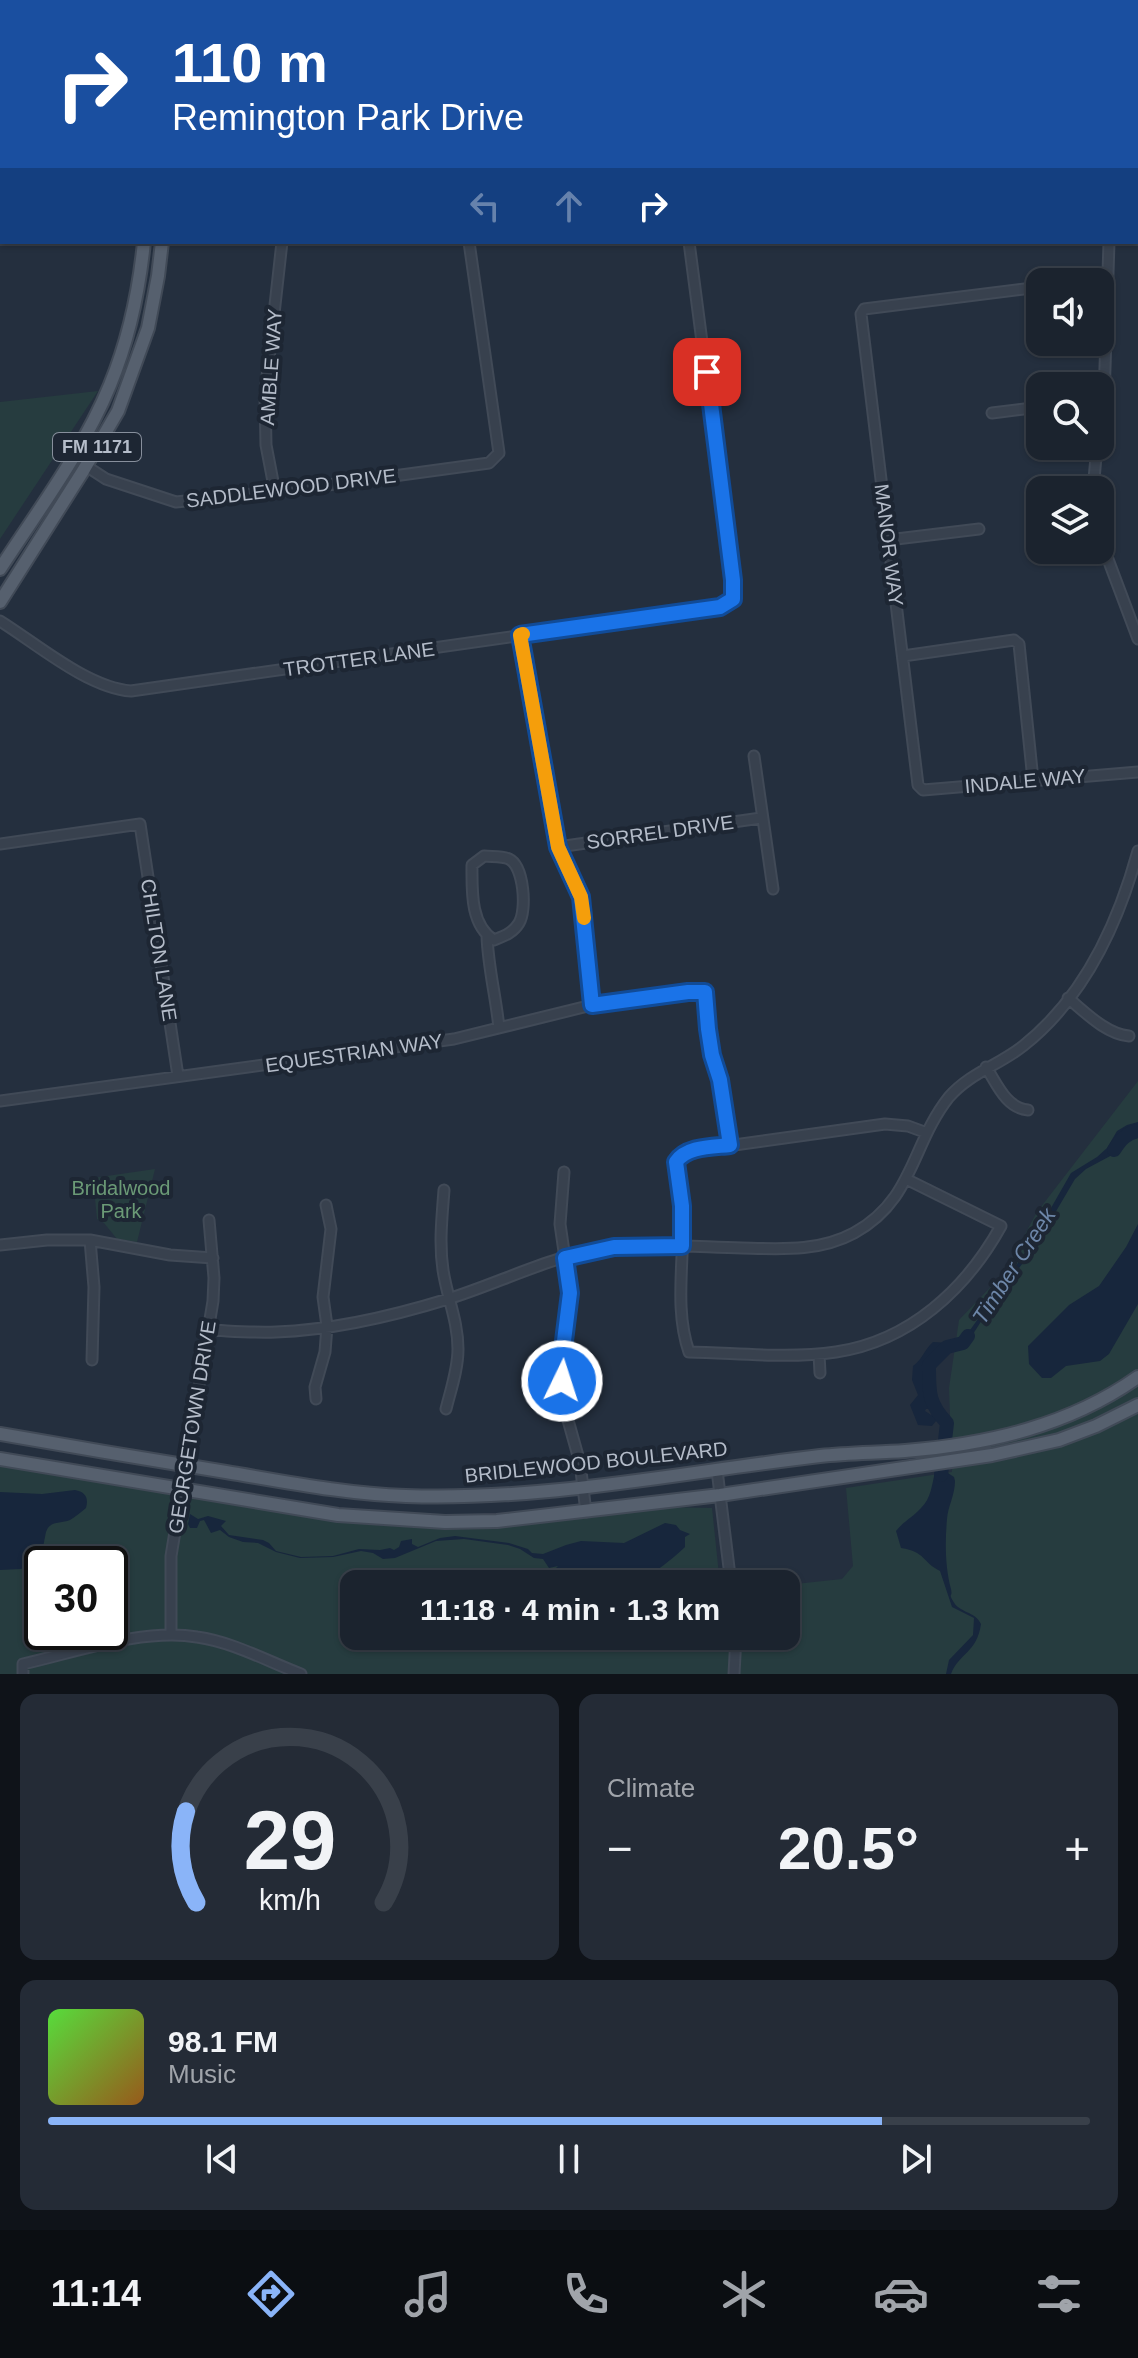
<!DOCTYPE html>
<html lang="en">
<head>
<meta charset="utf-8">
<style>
  :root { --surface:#1b232e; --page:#242b36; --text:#f1f3f6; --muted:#a0a4aa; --line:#39404a; --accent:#8ab4f8 }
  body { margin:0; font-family:Arial,sans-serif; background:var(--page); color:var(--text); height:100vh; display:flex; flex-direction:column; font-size:30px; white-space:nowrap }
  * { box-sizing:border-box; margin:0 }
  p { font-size:26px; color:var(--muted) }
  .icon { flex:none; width:44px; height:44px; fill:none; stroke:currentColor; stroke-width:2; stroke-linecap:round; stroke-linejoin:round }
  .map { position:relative; height:1674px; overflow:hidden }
  .panel { display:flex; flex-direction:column; gap:20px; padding:20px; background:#0f1319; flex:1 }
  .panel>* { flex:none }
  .banner { position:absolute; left:0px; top:0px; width:1138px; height:244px; box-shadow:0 2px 6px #0004,0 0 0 2px var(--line); background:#1a4fa0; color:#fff; overflow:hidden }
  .buttons { position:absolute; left:1026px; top:268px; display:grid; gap:16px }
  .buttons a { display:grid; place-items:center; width:88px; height:88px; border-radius:16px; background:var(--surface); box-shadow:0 2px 6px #0004,0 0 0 2px var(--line); font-size:40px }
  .speed { position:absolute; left:24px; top:1546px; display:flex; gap:16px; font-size:40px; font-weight:700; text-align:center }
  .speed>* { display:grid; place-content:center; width:104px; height:104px; border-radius:50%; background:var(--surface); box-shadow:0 2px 6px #0004,0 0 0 2px var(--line); line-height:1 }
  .speed .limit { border:4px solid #111; border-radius:12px; background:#fff; color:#111 }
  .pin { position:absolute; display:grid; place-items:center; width:68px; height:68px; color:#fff; margin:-34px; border-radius:16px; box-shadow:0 4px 12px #0006 }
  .me { position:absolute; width:88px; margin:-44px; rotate:4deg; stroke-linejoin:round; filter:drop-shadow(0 0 6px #0008) }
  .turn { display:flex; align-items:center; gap:28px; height:168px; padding:0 40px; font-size:36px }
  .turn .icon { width:104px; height:104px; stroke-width:2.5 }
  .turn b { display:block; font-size:56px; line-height:68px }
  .lanes { display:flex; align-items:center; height:76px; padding:0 40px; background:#0003; justify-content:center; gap:40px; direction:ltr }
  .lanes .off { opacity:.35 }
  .big { font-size:60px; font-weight:600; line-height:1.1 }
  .panel .widget { flex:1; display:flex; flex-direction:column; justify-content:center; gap:12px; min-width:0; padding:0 28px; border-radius:16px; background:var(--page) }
  .panel .dial { align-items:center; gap:0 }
  .dial svg { height:208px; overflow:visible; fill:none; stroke:var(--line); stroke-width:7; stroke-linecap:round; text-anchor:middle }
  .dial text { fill:var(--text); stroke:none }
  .song { display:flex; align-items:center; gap:24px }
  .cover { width:96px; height:96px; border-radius:12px; background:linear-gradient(135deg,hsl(110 70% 55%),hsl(30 70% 35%)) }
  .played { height:8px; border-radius:4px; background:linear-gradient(90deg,var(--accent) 80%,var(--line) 80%) }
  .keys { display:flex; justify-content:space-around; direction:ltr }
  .heat { display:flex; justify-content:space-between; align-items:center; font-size:44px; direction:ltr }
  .panel .tiles { flex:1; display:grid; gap:20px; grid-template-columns:1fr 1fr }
  .widget:last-child { grid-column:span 2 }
  .trip { position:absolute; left:340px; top:1570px; width:460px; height:80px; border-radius:16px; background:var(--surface); box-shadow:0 2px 6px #0004,0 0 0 2px var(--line); font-weight:600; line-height:80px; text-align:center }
  .tab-bar { display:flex; height:128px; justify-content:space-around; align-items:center; background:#0b0e12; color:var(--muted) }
  .tab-bar .icon { width:56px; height:56px }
  .tab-bar .active { color:var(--accent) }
  .tab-bar b { font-size:36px; color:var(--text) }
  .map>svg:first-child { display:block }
  .green { fill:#263c3f; fill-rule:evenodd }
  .water { fill:#17263c }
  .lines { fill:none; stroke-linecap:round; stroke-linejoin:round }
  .river { stroke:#17263c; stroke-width:14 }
  .minor-casing { stroke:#414a57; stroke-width:13 }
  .major-casing { stroke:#414a57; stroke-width:16 }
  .minor { stroke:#38414e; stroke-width:9 }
  .major { stroke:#56606e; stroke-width:12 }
  .route-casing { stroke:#114b97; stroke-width:20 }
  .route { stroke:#1a73e8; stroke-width:14 }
  .slow { stroke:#f59e0b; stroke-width:14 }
  .labels { text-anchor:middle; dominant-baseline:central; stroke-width:8; stroke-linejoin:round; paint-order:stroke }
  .shield { fill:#1d2633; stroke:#878f9c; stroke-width:2 }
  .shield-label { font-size:18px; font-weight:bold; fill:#b4bcc9 }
  .street-label { font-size:20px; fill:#b4bcc9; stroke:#1d2633 }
  .park-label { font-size:20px; fill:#6b9a76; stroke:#1d2633 }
  .water-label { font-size:22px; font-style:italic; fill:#6d86a8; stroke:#1d2633 }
</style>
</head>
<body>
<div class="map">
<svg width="1138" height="1674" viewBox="0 0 1138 1674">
  <rect width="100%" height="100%" fill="#242f3e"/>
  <path class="green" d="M98,391L0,539V402Z
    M1138,1081V1674H0V1466C145,1482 287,1525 433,1528C508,1529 582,1511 657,1507C675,1507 694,1508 712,1508L720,1584H354V1636H786V1585L842,1579L853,1566L846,1488L952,1472L949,1388L959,1320L1004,1273L1037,1212ZM42,1564H110V1632H42Z
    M155,1169L137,1242L117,1239L104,1223L97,1219L93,1178Z"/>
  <path class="water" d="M1138,1122V1130L1126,1135L1114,1154L1086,1169L1075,1179L1035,1247L994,1301L968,1342L947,1347L934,1371L926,1377L923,1382L927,1392H933C936,1397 936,1403 935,1408L926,1409L925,1411L936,1418V1421L932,1426L918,1425L910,1405L918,1395L912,1380L913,1366C922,1360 924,1350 933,1342L952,1343L963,1340L1027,1250L1071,1173L1097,1157L1107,1148L1117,1131L1127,1125Z
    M1138,1224V1304L1109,1354L1100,1361L1066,1366L1051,1378H1042L1029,1364L1028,1346L1069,1305L1099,1286L1126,1247Z
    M945,1471L954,1477L955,1481C955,1495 948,1506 947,1519C945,1542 945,1567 951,1589C953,1598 948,1592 953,1601C959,1613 975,1611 981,1624C977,1653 959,1653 951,1674H946L949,1660L973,1635L974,1618L952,1607L940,1571C922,1562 926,1552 901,1548L896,1531C904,1521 913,1517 921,1508C931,1499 932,1484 935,1472Z
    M75,1490C85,1492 89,1497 86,1508C81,1512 75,1517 70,1520C61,1524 50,1520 46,1532C44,1541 43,1550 40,1559L21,1569L0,1570V1492L42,1494Z
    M190,1514L198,1519L208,1516L226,1521L221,1526L229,1535L263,1540L269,1543L276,1551L301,1557L333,1556L359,1549L380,1550L390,1548L394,1550L399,1547L401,1541L412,1539V1544L418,1547L440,1538L455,1536L509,1543L528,1549L532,1553L543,1554L566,1545L581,1541L624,1543L665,1523L676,1525L680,1530L690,1534L685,1537V1547C675,1557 646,1580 633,1584C619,1588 603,1580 589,1578C576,1576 564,1578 552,1572L558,1566L549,1568L543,1559L534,1558L520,1549L508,1545L464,1539L436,1541L395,1558L383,1559L373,1553L361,1551L333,1557L300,1558L276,1552L258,1543L243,1542L229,1537L220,1530L211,1533L204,1520L200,1521L197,1528H190L188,1524Z"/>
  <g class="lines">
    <path class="river" d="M1114,1150C1120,1141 1126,1133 1138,1131
      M941,1475L947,1423C928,1403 929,1392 929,1365L947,1347L963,1343L968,1336"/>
    <g class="minor-casing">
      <path id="minor" d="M656,0L657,2
        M863,0V2
        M1068,0V2
        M1132,2L1138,1
        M1136,104L1138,100
        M1082,282L1108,279
        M1040,287L864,309L861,314L918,785L923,790L1138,772
        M992,413L1040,407
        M1100,423L1104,399L1109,242
        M86,466L106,479L176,502L291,490L489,463L499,453L469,242
        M1093,490L1097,446
        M275,492L266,445L265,395L282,242
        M1100,538L1138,639
        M888,540L979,529
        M0,621C37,644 88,688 131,691L720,607L733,599V580L689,242
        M520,635L558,847L581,897L592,1005
        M903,656L1014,640L1019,644L1033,780
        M754,756L773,889
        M0,844L140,824L178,1076
        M558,847L761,818
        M484,856C491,857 502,856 509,859C524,866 527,910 519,923C513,933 504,936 494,940C470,925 472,890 472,865Z
        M487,936C488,967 496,997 499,1028
        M1068,998C1085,1012 1106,1034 1129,1036
        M986,1067C997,1084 1006,1108 1028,1110
        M0,1101L454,1039L592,1005L696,991L705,992L708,1029L712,1055L720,1080L730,1145
        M564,1172L560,1224L570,1293L563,1349L562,1381L566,1413L580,1463L586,1512
        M906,1179L1001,1226C966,1289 910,1341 836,1352C788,1359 738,1353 689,1352C673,1306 686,1254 682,1206C681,1191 678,1176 676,1162L679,1156L691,1151L885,1124L908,1126L927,1133
        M444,1190C442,1217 439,1243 443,1270C447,1297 458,1321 458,1349C458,1369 451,1389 446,1409
        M90,1240L94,1287L92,1360
        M0,1245L47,1240H90L170,1255L213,1258
        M209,1330C232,1331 254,1333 276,1332C334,1330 393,1316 448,1299C503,1282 556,1253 615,1247C657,1243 700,1247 742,1248C780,1249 819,1252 854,1233C914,1200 911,1145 949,1097C970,1073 999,1065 1023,1046C1084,998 1118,924 1138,851
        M819,1354L820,1373
        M316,1399L315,1387L325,1352L327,1326L323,1297L331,1229L326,1205
        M717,1470L731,1584
        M171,1635V1556L213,1301L214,1278L209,1220
        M23,1674V1664C76,1652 143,1628 197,1637C233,1642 267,1661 301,1674
        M734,1674L736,1636"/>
    </g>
    <g class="major-casing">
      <path id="major" d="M165,2L166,0
        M183,2V0
        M0,569C39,509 83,451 110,385C129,339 139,291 144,242
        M0,602L83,471L118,411L148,328L158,276L162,242
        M0,1434C75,1447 151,1460 226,1472C286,1482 346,1494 406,1496C545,1501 683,1472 820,1456C849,1453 877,1453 905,1451C988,1444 1069,1426 1138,1377
        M0,1459L338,1515L445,1522L497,1521L720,1495L992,1455L1059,1440L1096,1426L1138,1405"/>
    </g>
    <use href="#minor" class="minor"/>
    <use href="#major" class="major"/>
  </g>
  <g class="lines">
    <g class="route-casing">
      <path id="route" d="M562,1381L563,1349L570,1293L565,1258L614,1247L682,1246V1206L676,1162C686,1146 713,1147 730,1145L720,1080L712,1055L708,1029L705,992H688L592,1005L581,897L558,847L520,635L720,607L733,599V580L707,372"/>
    </g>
    <use href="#route" class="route"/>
    <path class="slow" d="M523,634L520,635L558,847L581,897L584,918"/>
  </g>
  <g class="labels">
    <rect class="shield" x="53" y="433" width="88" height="28" rx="6"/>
    <g class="shield-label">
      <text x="97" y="447">FM 1171</text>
    </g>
    <g class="street-label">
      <text transform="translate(271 367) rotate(-86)">AMBLE WAY</text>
      <text transform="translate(291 488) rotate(-7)">SADDLEWOOD DRIVE</text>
      <text transform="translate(889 545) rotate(83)">MANOR WAY</text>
      <text transform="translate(359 659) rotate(-8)">TROTTER LANE</text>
      <text transform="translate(1025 781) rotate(-5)">INDALE WAY</text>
      <text transform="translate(660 832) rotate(-8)">SORREL DRIVE</text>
      <text transform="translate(159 950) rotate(81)">CHILTON LANE</text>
      <text transform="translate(354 1053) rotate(-8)">EQUESTRIAN WAY</text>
      <text transform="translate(192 1427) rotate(-81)">GEORGETOWN DRIVE</text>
      <text transform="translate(596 1462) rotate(-6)">BRIDLEWOOD BOULEVARD</text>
    </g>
    <g class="park-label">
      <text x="121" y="1188">Bridalwood<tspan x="121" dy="23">Park</tspan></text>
    </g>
    <g class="water-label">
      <text transform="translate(1014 1266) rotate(-57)">Timber Creek</text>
    </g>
  </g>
</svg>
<div class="buttons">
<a><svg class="icon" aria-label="sound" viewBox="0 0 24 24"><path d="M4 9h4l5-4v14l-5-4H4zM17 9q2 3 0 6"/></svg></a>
<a><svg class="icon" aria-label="search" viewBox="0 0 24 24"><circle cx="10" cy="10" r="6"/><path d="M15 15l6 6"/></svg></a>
<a><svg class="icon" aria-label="layers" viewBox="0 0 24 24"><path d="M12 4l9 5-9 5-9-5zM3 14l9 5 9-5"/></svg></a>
</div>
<div class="speed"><div class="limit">30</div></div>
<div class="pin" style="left:707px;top:372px;background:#d93025"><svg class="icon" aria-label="arrive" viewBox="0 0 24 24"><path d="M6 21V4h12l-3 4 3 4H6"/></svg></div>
<svg class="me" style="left:562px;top:1381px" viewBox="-20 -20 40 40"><circle r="17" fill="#1a73e8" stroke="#fff" stroke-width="3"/><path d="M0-11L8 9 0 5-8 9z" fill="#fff"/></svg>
<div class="trip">11:18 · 4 min · 1.3 km</div>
<div class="banner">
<div class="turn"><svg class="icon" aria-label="right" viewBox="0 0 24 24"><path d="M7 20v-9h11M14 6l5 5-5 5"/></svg><div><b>110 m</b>Remington Park Drive</div></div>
<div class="lanes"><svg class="icon off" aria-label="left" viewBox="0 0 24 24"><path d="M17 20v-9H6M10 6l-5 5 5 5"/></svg><svg class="icon off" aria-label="ahead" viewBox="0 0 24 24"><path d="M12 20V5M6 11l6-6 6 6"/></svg><svg class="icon" aria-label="right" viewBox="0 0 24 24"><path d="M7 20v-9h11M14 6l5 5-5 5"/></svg></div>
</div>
</div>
<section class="panel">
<div class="tiles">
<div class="widget dial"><svg viewBox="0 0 100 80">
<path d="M14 69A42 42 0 1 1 86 69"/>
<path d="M14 69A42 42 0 0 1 10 34" stroke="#8ab4f8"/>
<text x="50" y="56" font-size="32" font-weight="700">29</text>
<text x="50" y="72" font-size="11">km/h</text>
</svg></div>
<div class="widget"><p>Climate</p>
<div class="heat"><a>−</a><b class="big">20.5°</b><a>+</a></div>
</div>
<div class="widget">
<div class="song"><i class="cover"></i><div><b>98.1 FM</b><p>Music</p></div></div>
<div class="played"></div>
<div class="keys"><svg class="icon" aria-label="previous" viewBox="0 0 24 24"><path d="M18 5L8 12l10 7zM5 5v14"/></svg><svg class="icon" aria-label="pause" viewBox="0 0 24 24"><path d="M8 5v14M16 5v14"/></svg><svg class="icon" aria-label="next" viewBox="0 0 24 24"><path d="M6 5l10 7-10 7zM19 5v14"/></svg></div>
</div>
</div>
</section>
<nav class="tab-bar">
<b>11:14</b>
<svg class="icon active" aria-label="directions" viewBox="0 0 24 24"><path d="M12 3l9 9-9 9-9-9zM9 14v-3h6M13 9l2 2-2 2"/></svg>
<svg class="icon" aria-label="music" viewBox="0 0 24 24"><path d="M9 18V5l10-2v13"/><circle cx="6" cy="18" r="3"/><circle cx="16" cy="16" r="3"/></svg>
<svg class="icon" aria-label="phone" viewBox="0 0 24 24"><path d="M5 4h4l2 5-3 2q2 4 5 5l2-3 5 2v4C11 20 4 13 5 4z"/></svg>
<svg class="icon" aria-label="climate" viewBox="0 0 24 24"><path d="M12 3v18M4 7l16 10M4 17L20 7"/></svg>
<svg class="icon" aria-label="car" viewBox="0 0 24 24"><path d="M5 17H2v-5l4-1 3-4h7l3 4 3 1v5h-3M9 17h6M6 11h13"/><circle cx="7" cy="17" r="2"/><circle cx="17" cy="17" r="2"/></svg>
<svg class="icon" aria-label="filters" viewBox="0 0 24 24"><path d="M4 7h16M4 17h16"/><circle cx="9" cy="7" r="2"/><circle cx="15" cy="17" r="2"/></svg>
</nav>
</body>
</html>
